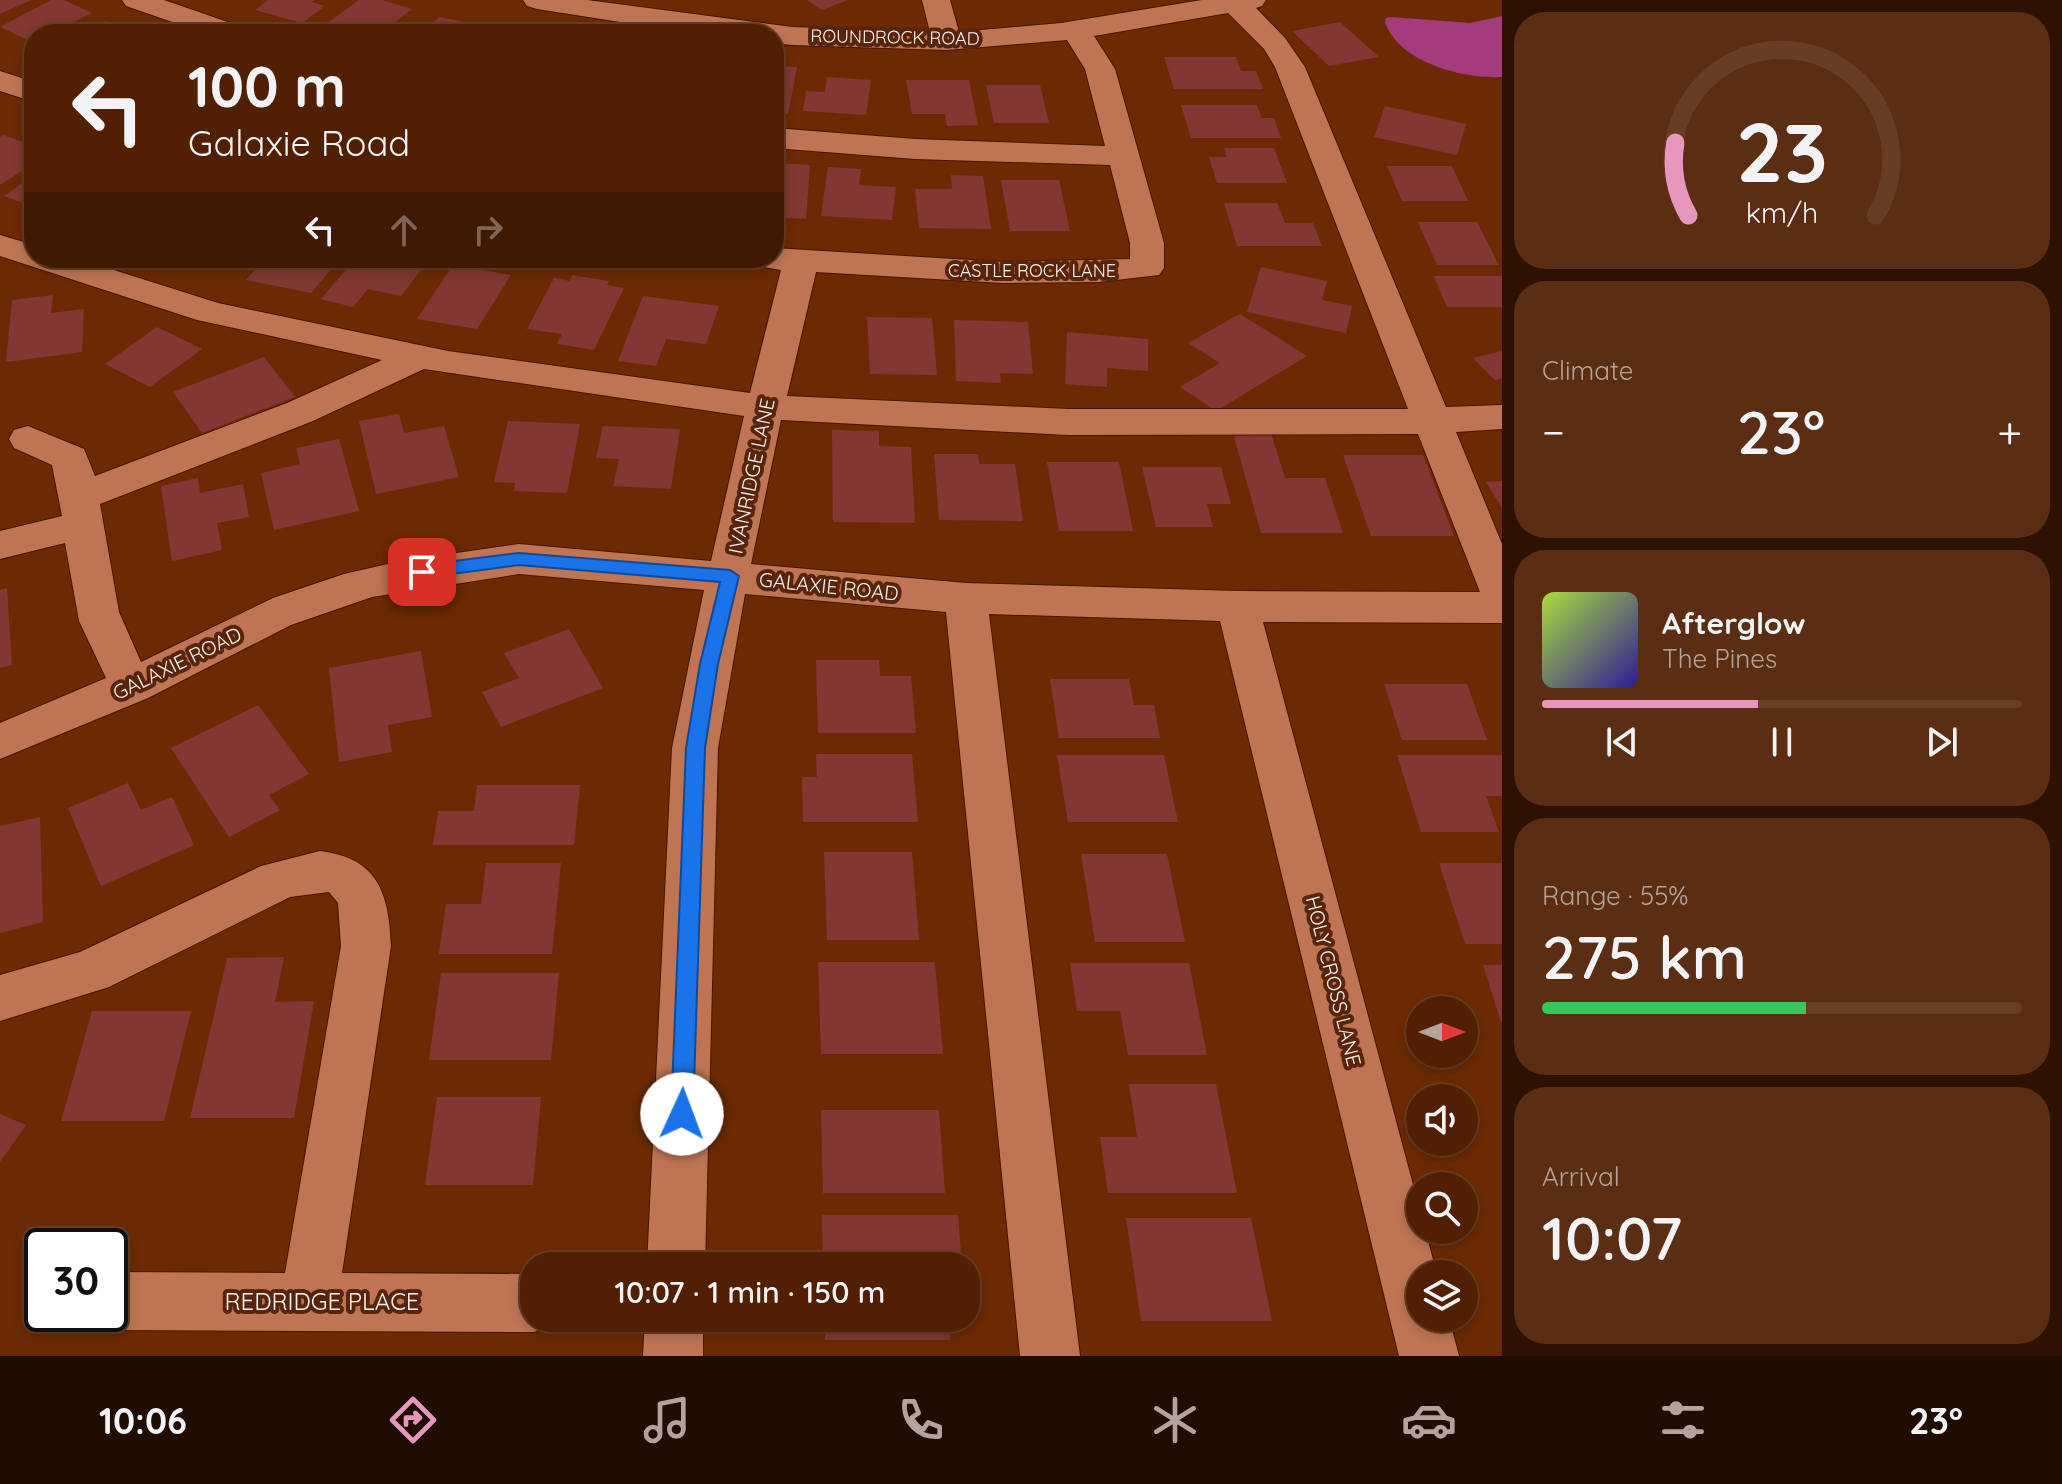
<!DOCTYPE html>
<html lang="en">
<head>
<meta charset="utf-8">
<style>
  :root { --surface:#512003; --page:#5b2d12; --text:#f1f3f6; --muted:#b4a39a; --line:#673e25; --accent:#e797bd }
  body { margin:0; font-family:Quicksand,sans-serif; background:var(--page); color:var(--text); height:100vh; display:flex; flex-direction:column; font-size:30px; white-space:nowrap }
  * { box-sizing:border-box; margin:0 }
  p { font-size:26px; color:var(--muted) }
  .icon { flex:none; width:44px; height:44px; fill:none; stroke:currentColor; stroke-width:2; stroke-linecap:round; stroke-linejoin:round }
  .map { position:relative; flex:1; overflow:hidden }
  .panel { display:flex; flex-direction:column; gap:12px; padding:12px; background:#2d1202; width:560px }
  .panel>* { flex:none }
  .hud { position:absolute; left:24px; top:24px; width:760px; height:244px; border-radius:32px; box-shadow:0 4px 12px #0003,0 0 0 2px var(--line); background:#512003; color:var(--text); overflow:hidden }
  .needle { width:52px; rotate:90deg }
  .fabs { position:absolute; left:1406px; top:996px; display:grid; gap:16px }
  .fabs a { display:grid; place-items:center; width:72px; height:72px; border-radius:50%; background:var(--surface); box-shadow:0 4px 12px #0003,0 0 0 2px var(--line); font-size:40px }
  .speed { position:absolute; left:24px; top:1228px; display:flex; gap:16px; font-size:40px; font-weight:700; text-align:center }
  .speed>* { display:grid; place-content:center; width:104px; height:104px; border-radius:50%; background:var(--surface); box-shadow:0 4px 12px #0003,0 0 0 2px var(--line); line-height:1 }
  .speed .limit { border:4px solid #111; border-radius:12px; background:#fff; color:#111 }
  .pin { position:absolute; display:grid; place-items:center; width:68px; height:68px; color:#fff; margin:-34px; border-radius:16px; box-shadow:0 4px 12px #0006 }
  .me { position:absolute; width:88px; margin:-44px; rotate:2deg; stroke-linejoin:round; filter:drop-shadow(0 0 6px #0008) }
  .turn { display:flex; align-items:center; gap:28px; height:168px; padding:0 32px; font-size:36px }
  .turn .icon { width:104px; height:104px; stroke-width:2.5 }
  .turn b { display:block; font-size:56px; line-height:68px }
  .lanes { display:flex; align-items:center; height:76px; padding:0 32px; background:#0003; justify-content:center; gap:40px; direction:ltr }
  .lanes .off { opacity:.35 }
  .big { font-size:60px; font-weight:600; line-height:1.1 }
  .panel .tile { flex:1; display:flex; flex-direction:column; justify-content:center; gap:12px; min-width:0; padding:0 28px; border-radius:32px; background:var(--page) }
  .panel .dial { align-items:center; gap:0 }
  .dial svg { height:208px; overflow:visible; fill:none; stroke:var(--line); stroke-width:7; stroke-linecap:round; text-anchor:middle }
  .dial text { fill:var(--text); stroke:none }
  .song { display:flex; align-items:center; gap:24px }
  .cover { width:96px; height:96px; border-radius:12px; background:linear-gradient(135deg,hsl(80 70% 55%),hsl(250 70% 35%)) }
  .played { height:8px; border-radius:4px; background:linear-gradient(90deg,var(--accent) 45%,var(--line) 45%) }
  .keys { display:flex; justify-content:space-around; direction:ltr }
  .heat { display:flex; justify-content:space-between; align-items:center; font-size:44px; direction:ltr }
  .charge { height:12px; border-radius:6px; background:linear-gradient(90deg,#34c759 55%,var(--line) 0) }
  .trip { position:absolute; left:520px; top:1252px; width:460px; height:80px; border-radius:32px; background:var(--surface); box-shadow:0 4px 12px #0003,0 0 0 2px var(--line); font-weight:600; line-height:80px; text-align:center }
  .tab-bar { display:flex; height:128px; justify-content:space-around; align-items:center; background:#200d01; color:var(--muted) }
  .tab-bar .icon { width:56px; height:56px }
  .tab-bar .current { color:var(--accent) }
  .tab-bar b { font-size:36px; color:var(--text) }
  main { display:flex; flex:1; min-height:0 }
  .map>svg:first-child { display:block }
  .water { fill:#a33b7d }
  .building { fill:#823734 }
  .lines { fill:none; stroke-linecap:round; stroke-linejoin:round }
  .minor-casing { stroke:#471500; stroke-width:2 }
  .minor { fill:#bf7554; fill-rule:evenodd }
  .route { fill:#1a73e8; stroke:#114b97; stroke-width:2 }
  .labels { text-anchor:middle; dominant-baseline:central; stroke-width:8; stroke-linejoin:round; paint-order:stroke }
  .far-street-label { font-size:18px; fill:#fbf3ef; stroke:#58250c }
  .street-label { font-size:20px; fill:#fbf3ef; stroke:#58250c }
  .near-street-label { font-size:24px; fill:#fbf3ef; stroke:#58250c }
</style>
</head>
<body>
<main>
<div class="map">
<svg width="1502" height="1356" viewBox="0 0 1502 1356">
  <rect width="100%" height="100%" fill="#6c2a04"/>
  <path class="water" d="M1502,16V77C1464,79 1399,63 1385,22L1386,18L1391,17L1470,23Z"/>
  <path class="building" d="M0,0H31L0,14Z
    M51,0H64L92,13L49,34H34L32,42L0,27Z
    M268,0H315L312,2L325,6L302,23L255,10Z
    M359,0H382L412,9L379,34H345L322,27Z
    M807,0H848L822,10Z
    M439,17L485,26L478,34H423Z
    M106,21L136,34H82Z
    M1340,22L1379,57L1329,66L1292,31Z
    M1164,57H1236L1241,71H1256L1263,89H1174Z
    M774,66L797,67L788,114L774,113Z
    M827,77L871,80L866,115L803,111L806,91L825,92Z
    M906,80H969L978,125L947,126L945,114H912Z
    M986,85H1040L1049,123H994Z
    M1181,105H1257L1262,118H1274L1281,138H1191Z
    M1385,106L1466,124L1457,155L1374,137Z
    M4,135L34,146V163L0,185V137Z
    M1224,148H1274L1287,183H1217L1209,157H1227Z
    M774,163L810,165L806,219L774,217Z
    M1387,166H1452L1468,201H1402Z
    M828,167L861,169L859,185L896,187L892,220L821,216Z
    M34,175V207L4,196Z
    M951,175L983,176L991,229L919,228L915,189H952Z
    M1001,180H1059L1070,231H1010Z
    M1224,203H1277L1285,223H1313L1322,246H1237Z
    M1418,222H1477L1499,265H1437Z
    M179,258H212L203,266Z
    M265,258H311L307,263L332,268L311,293L246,280Z
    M356,258H430L401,296L368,289L353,307L321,299Z
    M453,265L511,275L477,329L417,319Z
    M1261,267L1327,281L1322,300L1352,306L1346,333L1247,312Z
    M572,275L609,281L607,285L624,288L594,350L557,344L562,334L527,329L554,278L570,281Z
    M1434,276H1502V307H1447Z
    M53,295L51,313L84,309L82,352L6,362L12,300Z
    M643,296L719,306L706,344L666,339L656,366L618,361Z
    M1240,314L1307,356L1216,411L1180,387L1220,363L1188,343Z
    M867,317L932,318L937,375L870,374Z
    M954,320L1028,322L1033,374L1000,373L1001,383L956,381Z
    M157,327L202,349L150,387L105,364Z
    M1067,332L1148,339V371L1107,368V387L1065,384Z
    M1502,351V378L1495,380L1473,358Z
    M264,357L295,397L202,433L173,392Z
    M399,414L404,433L444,426L459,477L376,494L359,421Z
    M508,421L580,424L567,493L514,491L515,483L494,482Z
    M603,426L680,429L671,489L613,486L619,459L596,458Z
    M832,430L879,431V446L911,447L915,523L833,522Z
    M1233,433H1271L1285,478H1325L1343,533H1261Z
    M339,439L359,511L274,530L261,473L300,464L296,448Z
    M934,454H978L979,464H1015L1023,521L939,520Z
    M1343,455H1423L1454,536H1371Z
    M1047,462H1119L1133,531H1059Z
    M1142,467H1221L1231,504H1207L1213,527H1156Z
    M198,478L200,493L243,484L249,517L217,523L222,550L172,561L161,486Z
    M1502,481V508L1486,482Z
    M7,588L12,665L0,668V590Z
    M569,629L603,688L501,727L482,692L519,678L504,653Z
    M421,651L432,717L388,725L392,752L339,762L329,668Z
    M816,660H879L880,676H911L916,733H818Z
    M1050,679H1129L1134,705H1154L1160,738H1059Z
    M1384,684H1467L1487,740H1402Z
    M258,705L309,774L269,795L280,810L229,837L171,748Z
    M816,754H912L918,822H803L802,777H817Z
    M1057,755H1164L1178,822H1068Z
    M1397,755H1502V796H1486L1499,832H1421Z
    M128,783L141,810L172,797L194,845L101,886L68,808Z
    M477,785H580L574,845H433L438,811H474Z
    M40,817L43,922L0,933V826Z
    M824,852H912L919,940H827Z
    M1081,854H1167L1185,942H1095Z
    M486,863H561L552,954H439L446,904H481Z
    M1439,863H1502V944H1465Z
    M284,957L275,1002L314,1001L294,1118H190L227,958Z
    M818,962H935L943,1054H821Z
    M1070,963H1189L1207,1055H1128L1120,1011H1077Z
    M1483,965H1502V1022H1501Z
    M441,973H559L551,1060H429Z
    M92,1011H191L164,1121H61Z
    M1129,1084H1216L1237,1193H1108L1100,1137H1137Z
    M437,1097H541L533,1185H425Z
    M821,1110H939L945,1193H823Z
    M0,1114L26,1125L0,1162Z
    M822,1215H958L962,1266H823Z
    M1126,1218H1251L1272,1321H1141Z
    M825,1318H948L950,1340H825Z"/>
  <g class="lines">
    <g class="minor-casing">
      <path id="minor" d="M122,0H164L245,28L250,34H207L126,6Z
        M523,0H587L792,27L930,32L922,0H950L959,32L1061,23L1202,0H1266L1262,6L1256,8L1285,38L1305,67L1446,407L1502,405V429L1456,432L1502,544V623L1263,622L1420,1211V1230H1425L1437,1274H1420V1318H1449L1459,1356H1399L1220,621L989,614L1080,1356H1020L946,612L745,594L718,748L705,1266H647L672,748L704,590L519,574L372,597L291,625L148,698L0,759V723L106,678L79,621L65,543L0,559V531L62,516L52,465L14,448L9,439L14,430L28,426L84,449L95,476L287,403L382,360L197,320L0,256V235L34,245V258H76L218,303L448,351L750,393L781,270L752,265L747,258H774V248L1003,262L1130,259V243L1110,165L915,159L774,148V128L915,139L1105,146L1085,69L1067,40L947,50L792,45L774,43V34H697L537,9L527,6ZM1228,13L1264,49L1275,67L1408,409H1068L787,396L816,272L1003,283L1099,282L1159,275L1164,268V243L1115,69L1094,36ZM424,369L744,416L711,561L519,544L401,561L344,574L273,598L141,662L119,612L100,504L313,421ZM781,420L1068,435L1418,434L1480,592L1238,591L966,583L751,564Z
        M0,71L34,82V102L0,91Z
        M320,851C378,858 389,893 391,946L342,1273L534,1274V1318H557L555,1323L534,1332L110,1330L89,1321L86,1314H110V1272L285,1273L341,946L338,903L329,892L290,897L109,987L0,1021V975L80,952L261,866Z
        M645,1318H703V1356H643Z"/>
    </g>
    <use href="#minor" class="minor"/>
  </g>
  <path class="route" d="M519,553L730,570L739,576L718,664L705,748L693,1114L690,1121L682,1124L674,1121L671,1114L686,748L700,664L720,582L519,565L422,578L414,572L422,565Z"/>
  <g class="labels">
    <g class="far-street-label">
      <text transform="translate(895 37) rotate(1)">ROUNDROCK ROAD</text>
      <text x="1032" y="270">CASTLE ROCK LANE</text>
    </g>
    <g class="street-label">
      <text transform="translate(751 476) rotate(-78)">IVANRIDGE LANE</text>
      <text transform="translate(829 586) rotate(6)">GALAXIE ROAD</text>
      <text transform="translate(177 663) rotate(-26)">GALAXIE ROAD</text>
      <text transform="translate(1334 981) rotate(76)">HOLY CROSS LANE</text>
    </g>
    <g class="near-street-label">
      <text x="322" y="1301">REDRIDGE PLACE</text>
    </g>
  </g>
</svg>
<div class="fabs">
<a><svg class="needle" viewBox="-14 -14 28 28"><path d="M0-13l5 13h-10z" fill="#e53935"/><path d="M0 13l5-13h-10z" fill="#b4a39a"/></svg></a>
<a><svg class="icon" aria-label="sound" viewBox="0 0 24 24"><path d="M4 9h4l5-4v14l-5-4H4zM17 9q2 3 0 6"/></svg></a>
<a><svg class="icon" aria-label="search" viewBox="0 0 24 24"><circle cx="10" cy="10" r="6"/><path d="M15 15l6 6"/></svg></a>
<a><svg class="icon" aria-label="layers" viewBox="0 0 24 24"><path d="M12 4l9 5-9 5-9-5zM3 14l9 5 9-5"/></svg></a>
</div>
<div class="speed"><div class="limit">30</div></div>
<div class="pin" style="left:422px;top:572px;background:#d93025"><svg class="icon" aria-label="arrive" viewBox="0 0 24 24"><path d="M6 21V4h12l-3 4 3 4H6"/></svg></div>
<svg class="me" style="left:682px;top:1114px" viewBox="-20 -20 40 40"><circle r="19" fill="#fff"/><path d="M0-13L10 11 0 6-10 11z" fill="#1a73e8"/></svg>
<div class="trip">10:07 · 1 min · 150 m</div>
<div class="hud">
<div class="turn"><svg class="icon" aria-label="left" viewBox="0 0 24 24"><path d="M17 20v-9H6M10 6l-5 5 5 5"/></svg><div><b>100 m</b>Galaxie Road</div></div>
<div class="lanes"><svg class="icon" aria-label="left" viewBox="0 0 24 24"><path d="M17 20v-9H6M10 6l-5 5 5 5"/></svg><svg class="icon off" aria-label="ahead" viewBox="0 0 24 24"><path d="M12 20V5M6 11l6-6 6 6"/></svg><svg class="icon off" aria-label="right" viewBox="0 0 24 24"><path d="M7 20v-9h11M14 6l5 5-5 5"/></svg></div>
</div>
</div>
<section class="panel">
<div class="tile dial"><svg viewBox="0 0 100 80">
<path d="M14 69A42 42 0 1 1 86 69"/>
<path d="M14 69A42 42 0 0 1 9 41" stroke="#e797bd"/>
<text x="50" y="56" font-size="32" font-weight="700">23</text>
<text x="50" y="72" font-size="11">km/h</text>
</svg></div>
<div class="tile"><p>Climate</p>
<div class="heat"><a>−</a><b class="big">23°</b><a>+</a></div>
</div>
<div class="tile">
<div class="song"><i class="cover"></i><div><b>Afterglow</b><p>The Pines</p></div></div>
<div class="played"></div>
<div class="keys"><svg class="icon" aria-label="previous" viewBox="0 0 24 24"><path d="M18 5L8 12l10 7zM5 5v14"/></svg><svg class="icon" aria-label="pause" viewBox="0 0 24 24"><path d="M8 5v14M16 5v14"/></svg><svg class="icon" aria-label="next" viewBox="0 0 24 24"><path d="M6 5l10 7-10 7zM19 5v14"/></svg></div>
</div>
<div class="tile"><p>Range · 55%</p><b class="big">275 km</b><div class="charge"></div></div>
<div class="tile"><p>Arrival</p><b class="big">10:07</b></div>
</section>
</main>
<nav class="tab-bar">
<b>10:06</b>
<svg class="icon current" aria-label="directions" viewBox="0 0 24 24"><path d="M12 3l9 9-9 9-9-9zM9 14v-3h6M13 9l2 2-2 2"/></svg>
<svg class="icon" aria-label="music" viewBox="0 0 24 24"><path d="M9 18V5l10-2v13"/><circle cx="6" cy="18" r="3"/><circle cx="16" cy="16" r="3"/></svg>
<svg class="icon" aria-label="phone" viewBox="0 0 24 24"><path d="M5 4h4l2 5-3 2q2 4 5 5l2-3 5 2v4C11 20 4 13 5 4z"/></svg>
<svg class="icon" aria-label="climate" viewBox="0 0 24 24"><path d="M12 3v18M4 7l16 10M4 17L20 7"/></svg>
<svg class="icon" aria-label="car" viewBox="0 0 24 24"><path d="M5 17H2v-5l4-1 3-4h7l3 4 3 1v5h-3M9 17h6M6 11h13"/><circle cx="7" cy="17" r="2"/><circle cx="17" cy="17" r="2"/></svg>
<svg class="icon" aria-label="filters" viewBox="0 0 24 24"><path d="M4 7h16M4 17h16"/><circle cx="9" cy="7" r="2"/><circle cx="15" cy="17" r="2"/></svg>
<b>23°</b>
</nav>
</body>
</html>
